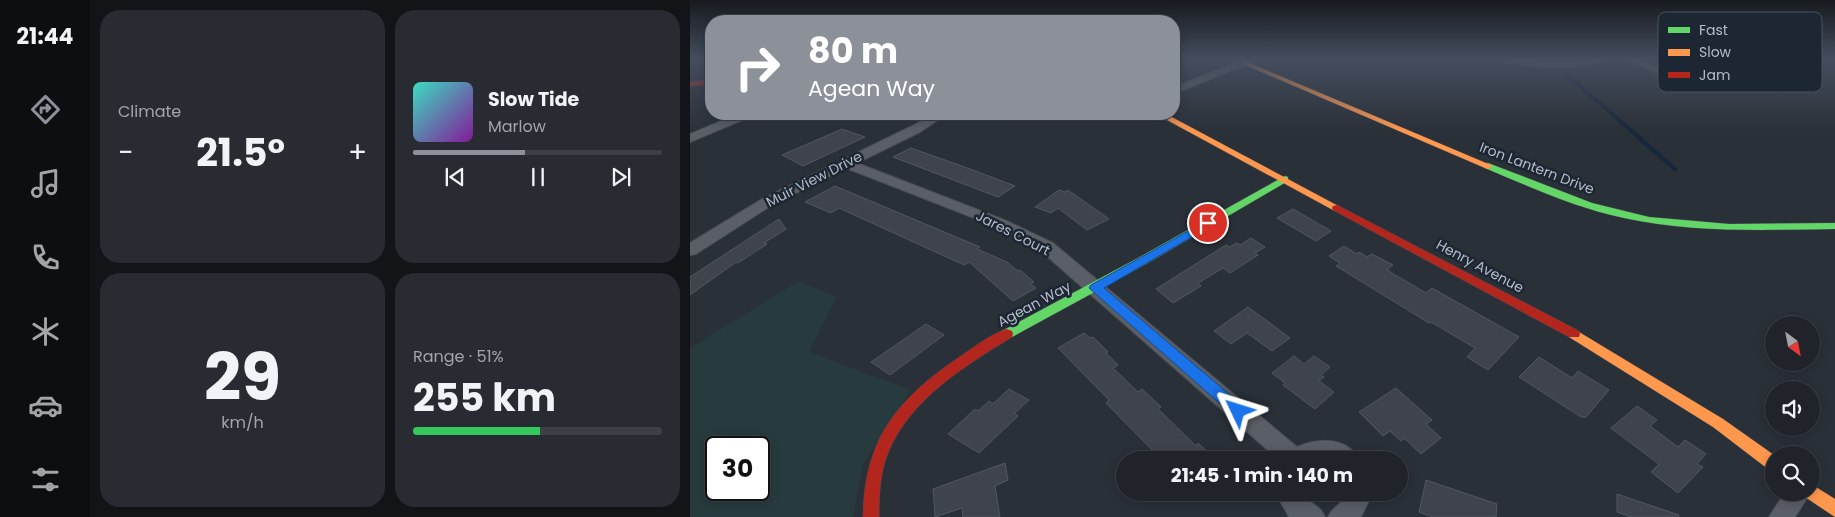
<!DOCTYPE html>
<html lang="en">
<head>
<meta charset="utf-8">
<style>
  :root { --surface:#20242a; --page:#282c32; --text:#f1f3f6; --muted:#a2a4a8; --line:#3d4147; --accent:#8c9099 }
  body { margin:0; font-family:Poppins,sans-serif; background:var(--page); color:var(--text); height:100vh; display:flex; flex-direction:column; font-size:19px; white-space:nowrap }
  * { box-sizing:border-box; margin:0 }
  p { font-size:16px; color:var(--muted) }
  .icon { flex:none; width:28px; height:28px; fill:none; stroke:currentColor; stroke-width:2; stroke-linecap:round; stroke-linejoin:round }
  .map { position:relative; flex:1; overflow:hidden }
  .panel { display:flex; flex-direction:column; gap:10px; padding:10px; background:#121417; width:600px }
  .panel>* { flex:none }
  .guide { position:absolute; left:15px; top:15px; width:475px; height:105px; border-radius:20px; box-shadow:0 2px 12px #0003,0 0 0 1px var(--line); background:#8c9099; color:#fff; overflow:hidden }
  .needle { width:32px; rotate:148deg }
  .fabs { position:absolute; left:1075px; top:316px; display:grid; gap:10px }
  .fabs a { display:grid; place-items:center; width:55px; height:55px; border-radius:50%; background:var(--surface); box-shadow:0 2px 12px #0003,0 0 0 1px var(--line); font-size:25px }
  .speed { position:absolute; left:15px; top:436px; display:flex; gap:10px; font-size:25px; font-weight:700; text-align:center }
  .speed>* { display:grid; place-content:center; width:65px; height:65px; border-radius:50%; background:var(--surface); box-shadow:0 2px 12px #0003,0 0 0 1px var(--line); line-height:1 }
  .speed .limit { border:2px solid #111; border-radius:8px; background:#fff; color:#111 }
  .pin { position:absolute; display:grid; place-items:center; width:42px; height:42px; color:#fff; margin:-21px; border:2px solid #fff; border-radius:50%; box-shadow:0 1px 5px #0007 }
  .me { position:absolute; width:55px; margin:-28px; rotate:311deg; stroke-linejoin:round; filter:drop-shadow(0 0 4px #0008) }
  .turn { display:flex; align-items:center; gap:18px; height:105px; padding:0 20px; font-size:22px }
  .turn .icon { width:65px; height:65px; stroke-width:2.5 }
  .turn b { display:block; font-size:35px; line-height:42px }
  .big { font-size:38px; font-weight:700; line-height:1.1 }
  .panel .tile { flex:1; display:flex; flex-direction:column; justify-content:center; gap:8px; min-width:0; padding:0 18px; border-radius:20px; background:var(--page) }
  .panel .dial { align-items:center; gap:0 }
  .dial b { font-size:65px; line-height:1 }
  .song { display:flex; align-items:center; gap:15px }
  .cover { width:60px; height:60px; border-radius:8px; background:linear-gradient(135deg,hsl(170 70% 55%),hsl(290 70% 35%)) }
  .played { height:5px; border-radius:2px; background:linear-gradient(90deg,var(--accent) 45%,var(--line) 45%) }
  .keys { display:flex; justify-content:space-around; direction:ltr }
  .heat { display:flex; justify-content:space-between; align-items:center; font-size:28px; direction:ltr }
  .charge { height:8px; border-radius:4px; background:linear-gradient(90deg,#34c759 51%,var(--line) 0) }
  .panel .tiles { flex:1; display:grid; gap:10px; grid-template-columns:repeat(2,1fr) }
  .trip { position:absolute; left:426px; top:451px; width:292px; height:50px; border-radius:25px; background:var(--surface); box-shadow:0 2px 12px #0003,0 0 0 1px var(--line); font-weight:700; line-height:50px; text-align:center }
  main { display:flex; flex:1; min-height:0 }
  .dock { display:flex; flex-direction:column; width:90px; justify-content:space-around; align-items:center; background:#0d0e11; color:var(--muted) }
  .dock .icon { width:35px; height:35px }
  .dock .active { color:var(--accent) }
  .dock b { font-size:22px; color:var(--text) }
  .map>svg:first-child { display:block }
  .green { fill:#273a3e; fill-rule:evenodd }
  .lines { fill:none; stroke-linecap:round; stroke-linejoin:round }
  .stream-far1 { stroke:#19273c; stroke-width:4 }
  .stream { stroke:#19273c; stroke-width:4.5 }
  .building { fill:#3f444c; stroke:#52575f }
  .street-casing { stroke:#484c55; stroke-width:2 }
  .fast-casing { stroke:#484c55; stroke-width:1 }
  .slow-casing { stroke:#484c55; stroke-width:1 }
  .jam-casing { stroke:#484c55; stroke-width:1 }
  .street { fill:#5a5e66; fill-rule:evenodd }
  .fast { fill:#63d668; fill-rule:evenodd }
  .slow { fill:#ff974d; fill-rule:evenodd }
  .jam { fill:#b3261e; fill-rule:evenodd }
  .route { fill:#1a73e8; stroke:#114b97 }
  .labels { text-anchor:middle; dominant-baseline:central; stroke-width:5; stroke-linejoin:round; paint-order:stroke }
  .street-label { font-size:14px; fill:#b4bcc9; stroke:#1d2633 }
  .key { fill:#1d2633; stroke:#4a5360; stroke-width:1 }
  .key-label { font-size:14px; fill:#b4bcc9 }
</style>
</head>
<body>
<main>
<nav class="dock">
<b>21:44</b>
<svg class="icon active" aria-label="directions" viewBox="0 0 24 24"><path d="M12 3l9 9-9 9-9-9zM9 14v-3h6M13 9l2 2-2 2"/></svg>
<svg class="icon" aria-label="music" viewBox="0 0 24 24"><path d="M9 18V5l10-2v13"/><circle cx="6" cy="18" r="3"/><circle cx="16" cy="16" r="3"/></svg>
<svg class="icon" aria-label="phone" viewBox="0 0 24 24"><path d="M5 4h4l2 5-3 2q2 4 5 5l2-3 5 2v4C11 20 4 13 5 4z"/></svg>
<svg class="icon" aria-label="climate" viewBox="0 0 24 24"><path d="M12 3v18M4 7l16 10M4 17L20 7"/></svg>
<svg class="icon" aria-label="car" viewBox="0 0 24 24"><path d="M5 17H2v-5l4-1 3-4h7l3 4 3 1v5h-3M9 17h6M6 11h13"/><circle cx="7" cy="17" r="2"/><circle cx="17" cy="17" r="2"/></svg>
<svg class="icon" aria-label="filters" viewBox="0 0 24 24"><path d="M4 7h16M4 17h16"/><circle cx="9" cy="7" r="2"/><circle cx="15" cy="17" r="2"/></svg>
</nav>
<section class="panel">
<div class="tiles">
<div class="tile"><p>Climate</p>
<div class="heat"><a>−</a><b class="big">21.5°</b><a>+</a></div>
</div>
<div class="tile">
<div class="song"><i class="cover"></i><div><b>Slow Tide</b><p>Marlow</p></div></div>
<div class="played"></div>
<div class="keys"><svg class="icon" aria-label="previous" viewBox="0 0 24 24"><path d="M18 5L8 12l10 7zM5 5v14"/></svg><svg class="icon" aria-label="pause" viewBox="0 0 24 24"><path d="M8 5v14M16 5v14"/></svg><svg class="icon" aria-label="next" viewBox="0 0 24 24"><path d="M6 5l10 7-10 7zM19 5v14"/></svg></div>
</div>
<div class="tile dial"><b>29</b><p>km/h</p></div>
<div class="tile"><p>Range · 51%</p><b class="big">255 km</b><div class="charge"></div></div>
</div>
</section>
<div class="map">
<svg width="1145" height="517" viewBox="0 0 1145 517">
  <rect width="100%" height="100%" fill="#2a3038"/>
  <path class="green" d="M109,281L147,297L119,352L221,390L173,465L163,517H0V348ZM26,448H69V490H26Z"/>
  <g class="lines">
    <path class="stream-far1" d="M876,74L951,139"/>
    <path class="stream" d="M949,138L985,169"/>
  </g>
  <path class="building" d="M152,129L175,137L113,166L92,155Z
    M221,148L283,170L325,186L308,197L203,157Z
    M145,186L290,247L287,249L317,262L328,271L330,270L344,282L341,284L346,288L323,301L279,262L274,265L149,208L141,213L115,202Z
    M369,190L375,192L378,190L419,219L397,230L368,208L361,213L345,207Z
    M603,209L641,231L626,241L587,218Z
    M89,219L96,229L74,243L77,244L48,263L46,262L0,295V277Z
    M561,238L575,247L565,253L568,255L540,273L533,268L508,283L511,286L483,303L466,289L536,245L539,247L547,243L550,245Z
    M654,246L667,254L669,252L677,257L682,254L703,265L697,270L736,293L742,288L829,337L798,370L777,357L785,348L741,322L739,323L646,266L650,263L639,256Z
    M558,307L600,338L582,351L557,333L541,344L524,331Z
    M236,324L254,335L200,375L181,362Z
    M394,333L400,338L403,337L418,352L416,353L428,365L423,368L448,392L452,389L471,407L468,409L506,446L508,443L526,460H472L416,403L419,400L368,348Z
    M604,356L614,364L624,356L640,367L631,375L634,377L629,381L644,392L625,409L593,385L595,383L582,373Z
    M849,357L882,378L888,371L919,390L896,417H891L829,377Z
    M706,388L742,420L736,424L751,438L731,454L714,438L711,441L700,431L693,436L669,412Z
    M319,389L339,400L325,413L328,416L289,453L258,434L285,409L288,411L299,401L303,404Z
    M947,406L967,420L960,426L988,447L995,440L1016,454L1007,464L1013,467L988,493L961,472L969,464L921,428Z
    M315,463L318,480L305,486L310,517H273L272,508L245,517L243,489Z
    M736,480L807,504L806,517H743L729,512Z
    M927,494L989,515L988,517H941L927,512Z"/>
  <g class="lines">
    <g class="street-casing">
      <path id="street" d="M555,59H569L484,94V87Z
        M810,59L864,62L919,59L918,61C882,70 847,70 811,61Z
        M931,59H945L1007,81L1008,83L1007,85H999Z
        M48,114H64L62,116L0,142V134Z
        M243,114H257L230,132L167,163L317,221L363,243L607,447C627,438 658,436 669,460H589L351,251L307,227L156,168L82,205L6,254L0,255V243L72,199L222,126Z
        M585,492H611C619,505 629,503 635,517H599Z
        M659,492H683L672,515L670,517H638C643,506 654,503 659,492Z
        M1095,492H1121L1105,517H1079Z"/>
    </g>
    <g class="fast-casing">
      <path id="fast" d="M798,163L902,203L959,217L1039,224L1145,223V229C1074,230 1003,233 934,218C886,208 840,187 795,168V164Z
        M595,176L598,177V181L456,264L322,337H312L311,334L312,331L448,258Z"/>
    </g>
    <g class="slow-casing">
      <path id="slow" d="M553,62H557L803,166L798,169L795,168L553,64Z
        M466,114H476L652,208L647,211L643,210Z
        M884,329L1033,419L1084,455V471L1078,469L1023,427L879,337L878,334L879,331Z
        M1121,484L1145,499V517L1115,497L1113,492H1121Z"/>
    </g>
    <g class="jam-casing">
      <path id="jam" d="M21,80V84L0,86V82Z
        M647,205L889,331L890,334L889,337H879L643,210L642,208L643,206Z
        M317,329L322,331L323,334L322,337C275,366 220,399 198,453C190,473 189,496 189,517H173C174,440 206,400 268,358C283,348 300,334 317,329Z"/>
    </g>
    <use href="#street" class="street"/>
    <use href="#fast" class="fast"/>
    <use href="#slow" class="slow"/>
    <use href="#jam" class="jam"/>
  </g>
  <linearGradient id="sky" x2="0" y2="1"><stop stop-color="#171a1f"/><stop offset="0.45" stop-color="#444e5e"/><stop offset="1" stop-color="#444e5e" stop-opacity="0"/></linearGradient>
  <rect width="1145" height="131" fill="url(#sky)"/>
  <path class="route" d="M518,220L524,223L522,225L414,288L553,406L555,411L553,415L548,417L543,415L399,288L401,285Z"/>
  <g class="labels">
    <g class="street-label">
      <text transform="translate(847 168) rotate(21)">Iron Lantern Drive</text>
      <text transform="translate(124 179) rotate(-27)">Muir View Drive</text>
      <text transform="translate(323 233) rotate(27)">Jares Court</text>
      <text transform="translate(790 266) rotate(28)">Henry Avenue</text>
      <text transform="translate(344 304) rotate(-28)">Agean Way</text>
    </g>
  </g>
  <rect x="968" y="12" width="164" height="80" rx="8" class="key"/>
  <rect x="978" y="27" width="22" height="6" fill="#63d668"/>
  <rect x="978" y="49" width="22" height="7" fill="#ff974d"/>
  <rect x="978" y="72" width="22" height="6" fill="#b3261e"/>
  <g class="key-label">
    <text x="1009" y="35">Fast</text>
    <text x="1009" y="57">Slow</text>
    <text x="1009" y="80">Jam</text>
  </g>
</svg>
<div class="fabs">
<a><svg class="needle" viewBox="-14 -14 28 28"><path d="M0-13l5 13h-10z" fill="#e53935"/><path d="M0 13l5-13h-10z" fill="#a2a4a8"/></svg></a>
<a><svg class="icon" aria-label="sound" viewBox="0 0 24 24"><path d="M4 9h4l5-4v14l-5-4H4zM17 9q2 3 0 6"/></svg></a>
<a><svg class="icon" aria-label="search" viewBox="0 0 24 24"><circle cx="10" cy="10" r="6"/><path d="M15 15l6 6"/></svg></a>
</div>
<div class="speed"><div class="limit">30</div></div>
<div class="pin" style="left:518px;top:223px;background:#d93025"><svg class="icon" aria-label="arrive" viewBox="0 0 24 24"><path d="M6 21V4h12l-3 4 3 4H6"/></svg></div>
<svg class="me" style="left:548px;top:411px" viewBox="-20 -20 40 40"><path d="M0-17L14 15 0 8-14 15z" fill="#1a73e8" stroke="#fff" stroke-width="4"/></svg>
<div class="trip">21:45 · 1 min · 140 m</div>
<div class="guide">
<div class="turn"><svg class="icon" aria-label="right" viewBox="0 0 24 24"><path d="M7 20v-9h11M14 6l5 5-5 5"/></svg><div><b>80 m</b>Agean Way</div></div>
</div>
</div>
</main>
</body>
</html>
